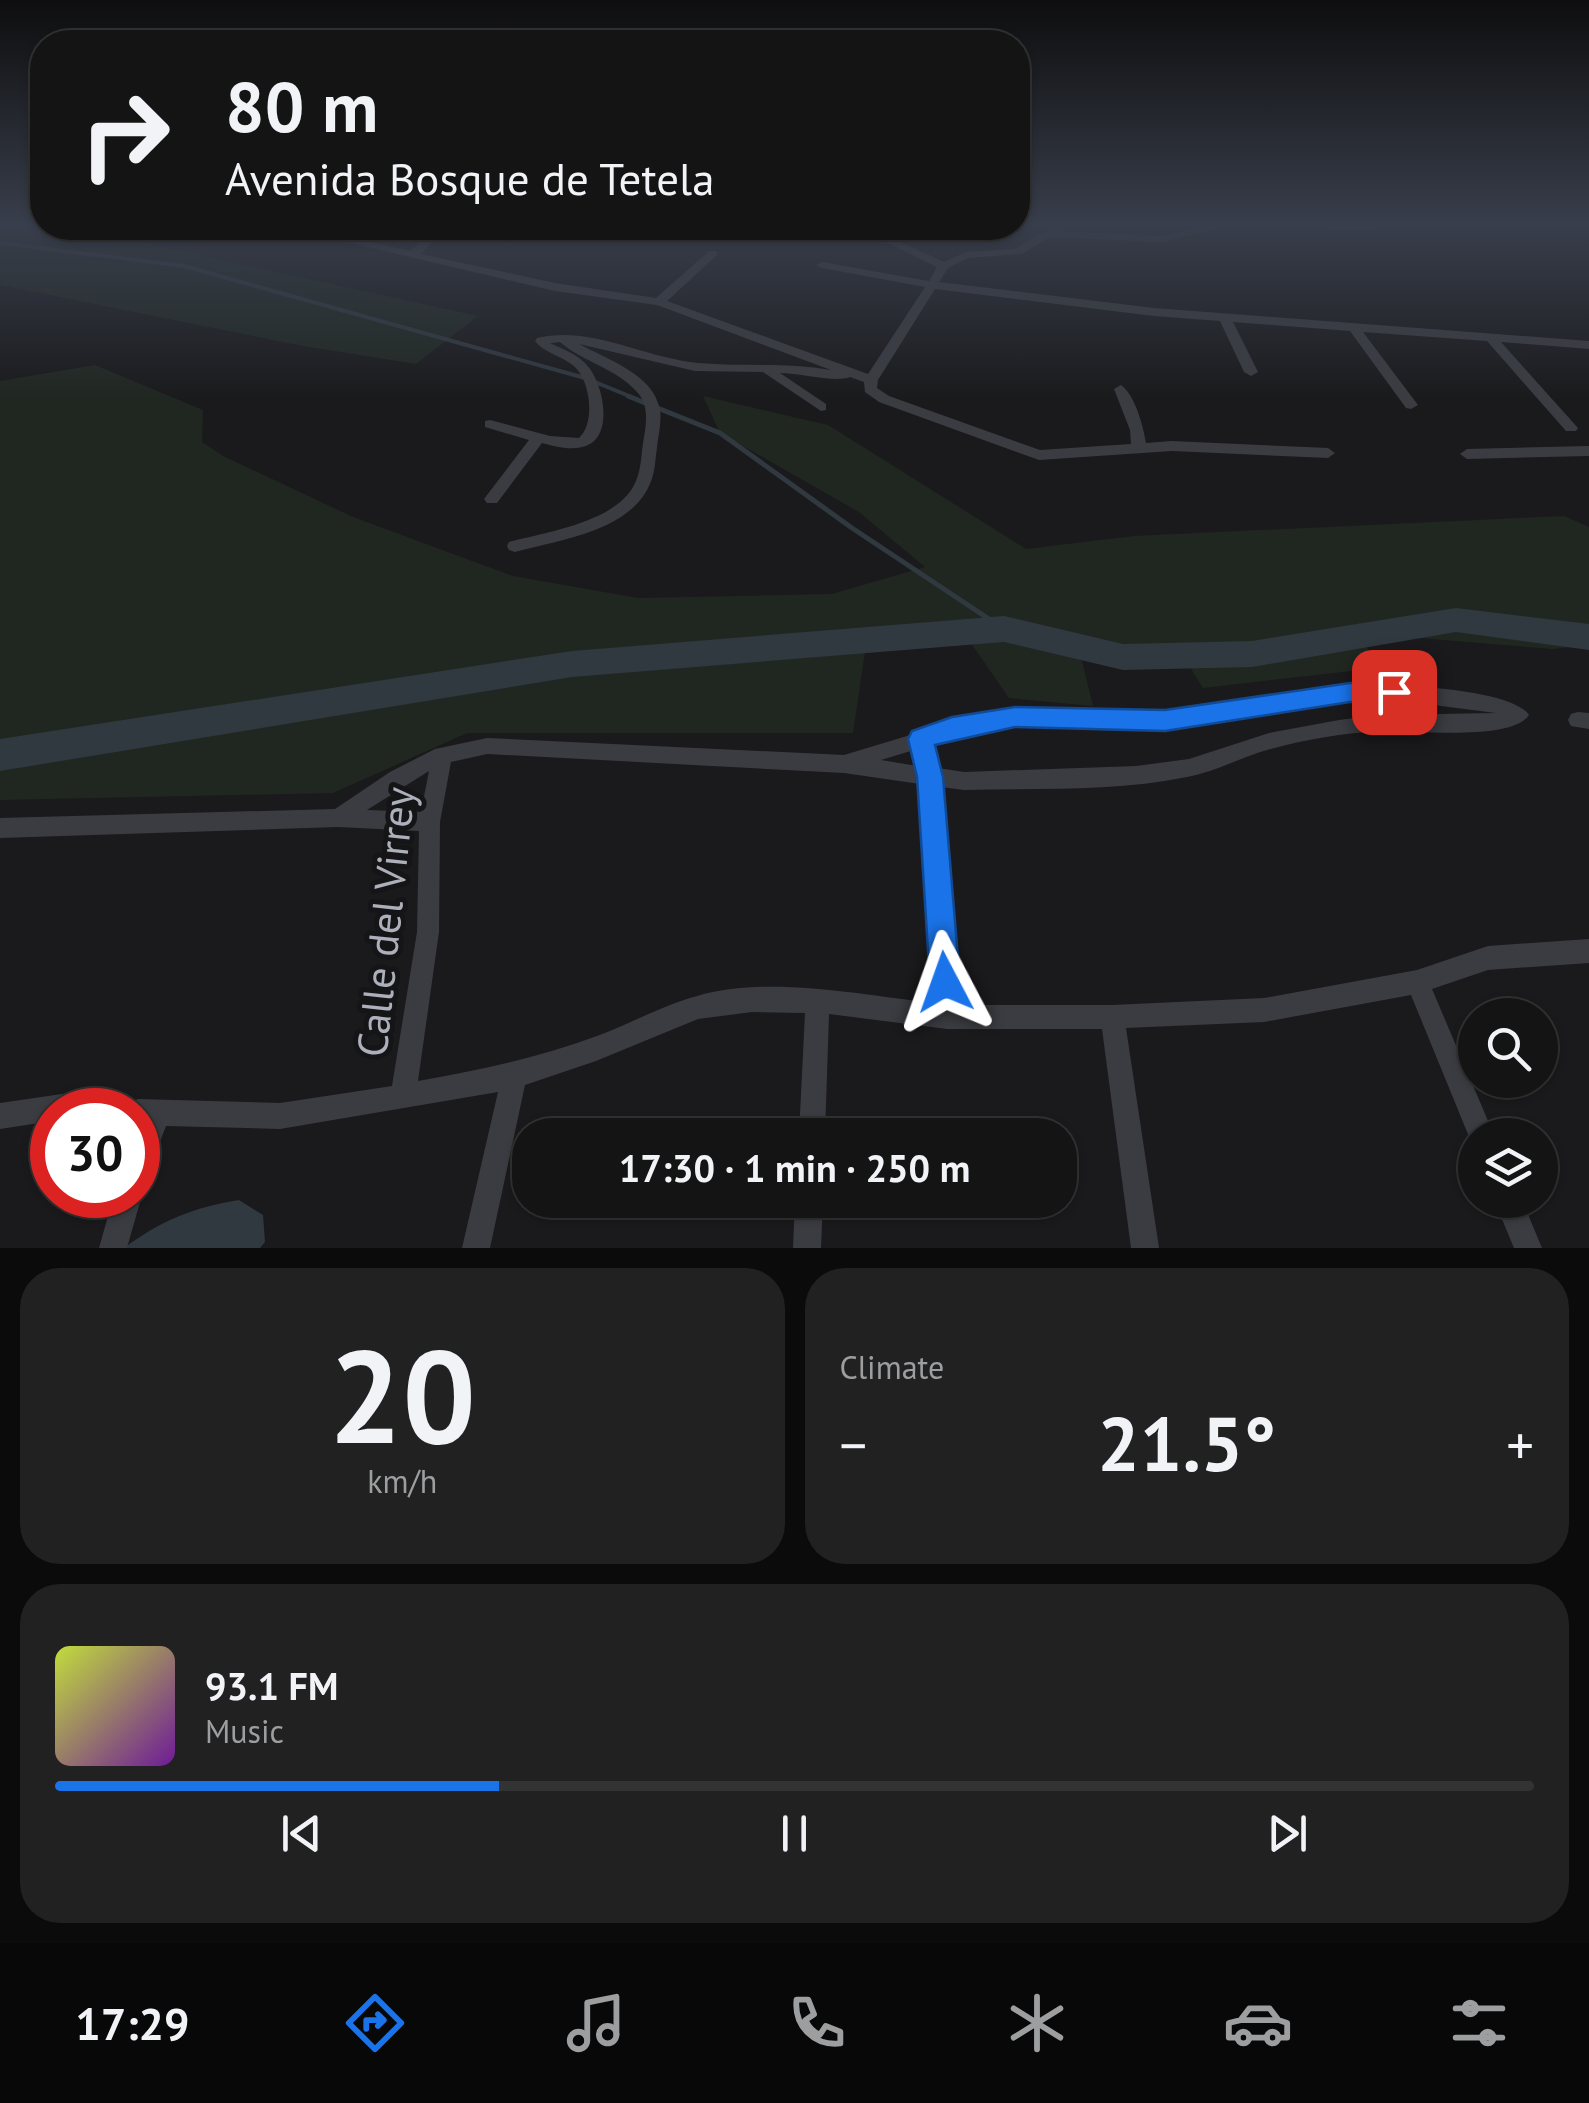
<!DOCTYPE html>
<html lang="en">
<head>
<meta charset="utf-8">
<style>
  :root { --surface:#141415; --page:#212122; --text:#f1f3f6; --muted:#9d9ea0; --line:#333334; --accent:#1a73e8 }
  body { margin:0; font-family:"PT Sans",sans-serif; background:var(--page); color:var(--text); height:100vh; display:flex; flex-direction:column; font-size:38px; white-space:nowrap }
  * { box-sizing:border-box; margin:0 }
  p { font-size:32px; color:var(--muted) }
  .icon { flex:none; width:55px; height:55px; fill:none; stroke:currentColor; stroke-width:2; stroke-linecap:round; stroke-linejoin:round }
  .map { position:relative; height:1248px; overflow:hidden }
  .drawer { display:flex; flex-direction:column; gap:20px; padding:20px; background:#0b0b0c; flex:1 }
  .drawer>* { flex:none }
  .top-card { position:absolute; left:30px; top:30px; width:1000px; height:210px; border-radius:40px; box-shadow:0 2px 8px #0004,0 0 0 2px var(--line); background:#141415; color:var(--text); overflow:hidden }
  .tools { position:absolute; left:1458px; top:998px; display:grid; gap:20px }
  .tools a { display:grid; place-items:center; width:100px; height:100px; border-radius:50%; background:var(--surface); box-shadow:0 2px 8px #0004,0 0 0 2px var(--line); font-size:50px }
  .speed { position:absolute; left:30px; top:1088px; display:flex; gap:20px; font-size:50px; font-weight:700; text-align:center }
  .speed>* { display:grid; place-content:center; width:130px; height:130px; border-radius:50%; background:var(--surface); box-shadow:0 2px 8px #0004,0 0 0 2px var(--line); line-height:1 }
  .speed .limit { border:15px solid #d22; background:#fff; color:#111 }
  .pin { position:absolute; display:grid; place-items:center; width:85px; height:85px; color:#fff; margin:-42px; border-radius:20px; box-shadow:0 5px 15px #0006 }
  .me { position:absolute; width:110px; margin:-55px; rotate:356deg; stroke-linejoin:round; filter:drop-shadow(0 0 8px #0008) }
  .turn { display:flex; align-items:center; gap:35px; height:210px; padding:0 30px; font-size:45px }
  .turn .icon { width:130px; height:130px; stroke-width:2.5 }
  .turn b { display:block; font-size:70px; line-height:85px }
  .big { font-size:75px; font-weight:700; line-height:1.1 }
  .drawer .card { flex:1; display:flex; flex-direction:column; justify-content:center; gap:15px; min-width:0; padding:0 35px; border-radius:40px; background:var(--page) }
  .drawer .dial { align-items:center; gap:0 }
  .dial b { font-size:130px; line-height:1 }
  .song { display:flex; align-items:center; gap:30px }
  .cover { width:120px; height:120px; border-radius:15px; background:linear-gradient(135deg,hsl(70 70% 55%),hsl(280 70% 35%)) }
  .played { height:10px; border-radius:5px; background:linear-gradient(90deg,var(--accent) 30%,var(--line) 30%) }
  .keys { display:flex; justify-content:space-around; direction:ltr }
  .heat { display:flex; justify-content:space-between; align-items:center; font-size:55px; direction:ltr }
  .drawer .tiles { flex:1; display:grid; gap:20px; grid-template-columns:1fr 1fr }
  .card:last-child { grid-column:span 2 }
  .trip { position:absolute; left:512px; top:1118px; width:565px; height:100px; border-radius:40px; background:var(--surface); box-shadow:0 2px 8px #0004,0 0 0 2px var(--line); font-weight:700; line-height:100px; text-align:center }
  .menu { display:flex; height:160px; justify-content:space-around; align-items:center; background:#080808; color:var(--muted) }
  .menu .icon { width:70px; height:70px }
  .menu .selected { color:var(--accent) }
  .menu b { font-size:45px; color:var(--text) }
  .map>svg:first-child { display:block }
  .green { fill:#202721 }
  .water { fill:#303840 }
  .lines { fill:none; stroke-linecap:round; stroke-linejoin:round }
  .stream-far1 { stroke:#303840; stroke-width:4 }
  .stream { stroke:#303840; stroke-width:5 }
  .river { fill:#303840; fill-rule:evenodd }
  .minor { fill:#3b3c41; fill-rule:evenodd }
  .route { fill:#1a73e8; stroke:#114b97; stroke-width:2.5 }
  .labels { text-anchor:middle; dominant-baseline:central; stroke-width:10; stroke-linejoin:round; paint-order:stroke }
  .near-street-label { font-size:42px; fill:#adb0bb; stroke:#151517 }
</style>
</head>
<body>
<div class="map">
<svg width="1589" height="1248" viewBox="0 0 1589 1248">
  <rect width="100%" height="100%" fill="#1a1a1c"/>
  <path class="green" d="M0,226L76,228L478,316L416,364L303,346L0,285Z
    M95,365L203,410L202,442L223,456L353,517L513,576L638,598L832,594L925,567L859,512L720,433L703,396L828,425L1026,549L1134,536L1564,516L1589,527V645L1552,649L1359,633L1378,668L1203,688L1175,643L1080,653L1093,706L1009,698L961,629L865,651L853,733H467L333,793L0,800V381Z"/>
  <path class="water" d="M239,1200L263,1215L265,1242L260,1248H124C160,1221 194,1207 239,1200Z"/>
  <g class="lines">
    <path class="stream-far1" d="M0,243L184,266L585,378
      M595,382L634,398"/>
    <path class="stream" d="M628,396L645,403
      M655,407L720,433L852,528L1004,629"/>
    <path class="river" d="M1456,608L1589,624V650L1456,632L1252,667L1123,670L1004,642L572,677L0,771V739L572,651L1004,616L1123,644L1252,641Z"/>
    <path class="minor" d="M1053,226H1065L1059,231L1162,236L1208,226H1227L1162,242L1049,237L1022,254L968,258L948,268L939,282L1154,308L1589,341V349L1501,342L1578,428L1576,431H1566L1487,341L1363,332L1418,405L1411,409L1406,408L1350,331L1233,322L1258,372L1251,376L1244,372L1220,321L1154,316L935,289L878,380L877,388L889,396L1040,450L1131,444L1130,430L1114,389L1121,385C1135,395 1143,425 1146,443L1172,441L1328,448L1335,453L1328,458L1172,451L1039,460L879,402L865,392L864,382L850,377C835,383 800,373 780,373L826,404V410L821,411L763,372L695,371L579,344C606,359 654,374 660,410C662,423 658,436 657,448C655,461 655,474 649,486C628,532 558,540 515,552L509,550L507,546L509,542C546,532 612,523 633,487C641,474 641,457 643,443C646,425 650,406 637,392C616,368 583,362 560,342L550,343C562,349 575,353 585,363C602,379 614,430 590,444C576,452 556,447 542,443L497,503H487L484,499L487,495L529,440L485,427V421L490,420L550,436L579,438C595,424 591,384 576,368C564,356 545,354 535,341L537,338C591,325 644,358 698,363C742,367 787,362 831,370L657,305L555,291L287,228H304L411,251L434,228H445L421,254L555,283L656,298L709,251H717V255L667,301L868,374L925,287L822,268L816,265L822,262L929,281L937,267L857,228H870L944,262L966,252L1015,249Z
      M1321,226H1384L1379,229H1326Z
      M1589,446V456L1467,459L1460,454L1467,449Z
      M1350,684C1385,684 1510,687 1529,715C1512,742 1412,730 1380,731C1344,733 1302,740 1267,750C1240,758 1214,772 1187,777C1115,792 1037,788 964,790L941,787L958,1005H1112L1264,998L1417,970L1488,946L1589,939V963L1488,970L1432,989L1494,1135H1475V1146L1472,1144L1411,995L1264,1022L1126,1028L1159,1248H1131L1102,1029H947L829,1014L825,1135H799L805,1013L752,1012L698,1019L596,1061L525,1085L490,1248H462L498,1092L280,1129L166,1126L147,1176L138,1180V1133L141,1125H138V1110H126L129,1103L138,1099L280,1103L392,1086L417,932L419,831L338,827L0,838V818L335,809L390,772L435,749L487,738L844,755L983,713L1066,708L1165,713ZM1350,700H1394L1496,713L1379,715L1339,720L1269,733L1189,759L1136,766L964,772L938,768L932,745L983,729L1066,724L1165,729ZM914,750L917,766L881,760ZM487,754L844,773L920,784L934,1003C863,995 766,975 697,996C663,1005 630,1024 597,1036C538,1058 479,1070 418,1081L439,932L440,822L451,762ZM429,771L421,812L367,810Z
      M1578,712L1589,713V729L1571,726L1568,720L1571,714Z
      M62,1094L109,1097L118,1101L122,1110H52V1121L0,1129V1103Z
      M138,1185L142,1195L127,1248H99L114,1195H138Z
      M795,1200H823L821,1248H793Z
      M1494,1200H1522L1542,1248H1514Z"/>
  </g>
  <linearGradient id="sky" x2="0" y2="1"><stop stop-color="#0e0e0f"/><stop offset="0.56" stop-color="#383e4b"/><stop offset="1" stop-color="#383e4b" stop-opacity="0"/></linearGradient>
  <rect width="1589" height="401" fill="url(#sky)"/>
  <path class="route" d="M1394,682L1403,685L1406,692L1403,699L1350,702L1165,731L1015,727L935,745L943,777L960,982L956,993L945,998L934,993L930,982L917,777L908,739L912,731L952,717L1015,707L1165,710L1350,683Z"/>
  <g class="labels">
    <g class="near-street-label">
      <text transform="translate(385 922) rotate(-84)">Calle del Virrey</text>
    </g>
  </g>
</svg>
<div class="tools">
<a><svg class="icon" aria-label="search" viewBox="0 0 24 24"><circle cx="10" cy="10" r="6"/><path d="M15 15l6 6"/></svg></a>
<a><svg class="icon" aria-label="layers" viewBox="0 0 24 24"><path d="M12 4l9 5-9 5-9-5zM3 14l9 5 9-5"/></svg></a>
</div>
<div class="speed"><div class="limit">30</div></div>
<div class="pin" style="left:1394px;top:692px;background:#d93025"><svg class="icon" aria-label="arrive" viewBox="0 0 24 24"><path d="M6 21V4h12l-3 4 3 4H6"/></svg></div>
<svg class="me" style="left:945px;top:982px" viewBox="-20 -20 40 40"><path d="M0-17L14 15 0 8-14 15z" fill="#1a73e8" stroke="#fff" stroke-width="4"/></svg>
<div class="trip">17:30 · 1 min · 250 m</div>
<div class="top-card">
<div class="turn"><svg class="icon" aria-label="right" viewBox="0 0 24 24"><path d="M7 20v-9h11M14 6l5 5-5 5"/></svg><div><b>80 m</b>Avenida Bosque de Tetela</div></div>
</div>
</div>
<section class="drawer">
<div class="tiles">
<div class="card dial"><b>20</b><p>km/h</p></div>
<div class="card"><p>Climate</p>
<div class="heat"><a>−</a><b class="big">21.5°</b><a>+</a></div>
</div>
<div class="card">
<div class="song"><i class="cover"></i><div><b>93.1 FM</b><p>Music</p></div></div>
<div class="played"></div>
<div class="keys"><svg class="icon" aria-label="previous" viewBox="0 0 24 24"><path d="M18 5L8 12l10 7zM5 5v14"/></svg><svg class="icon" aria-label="pause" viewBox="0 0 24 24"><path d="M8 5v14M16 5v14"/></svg><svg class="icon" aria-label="next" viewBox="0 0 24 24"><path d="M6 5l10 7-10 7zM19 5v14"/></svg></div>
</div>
</div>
</section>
<nav class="menu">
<b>17:29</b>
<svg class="icon selected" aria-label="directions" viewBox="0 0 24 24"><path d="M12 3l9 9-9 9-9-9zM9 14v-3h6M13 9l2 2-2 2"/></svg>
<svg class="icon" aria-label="music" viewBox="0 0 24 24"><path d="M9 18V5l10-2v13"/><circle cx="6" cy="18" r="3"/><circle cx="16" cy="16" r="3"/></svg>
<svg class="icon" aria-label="phone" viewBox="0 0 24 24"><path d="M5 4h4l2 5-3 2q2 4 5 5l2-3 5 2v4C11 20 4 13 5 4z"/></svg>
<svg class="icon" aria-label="climate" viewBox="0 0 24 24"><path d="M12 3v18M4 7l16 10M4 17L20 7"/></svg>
<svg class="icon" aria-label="car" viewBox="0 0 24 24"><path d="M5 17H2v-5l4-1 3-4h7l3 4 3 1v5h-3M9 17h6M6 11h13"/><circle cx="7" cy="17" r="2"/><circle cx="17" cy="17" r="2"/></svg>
<svg class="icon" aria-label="filters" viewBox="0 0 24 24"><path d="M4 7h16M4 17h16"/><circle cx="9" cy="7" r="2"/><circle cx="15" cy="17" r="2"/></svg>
</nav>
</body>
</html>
